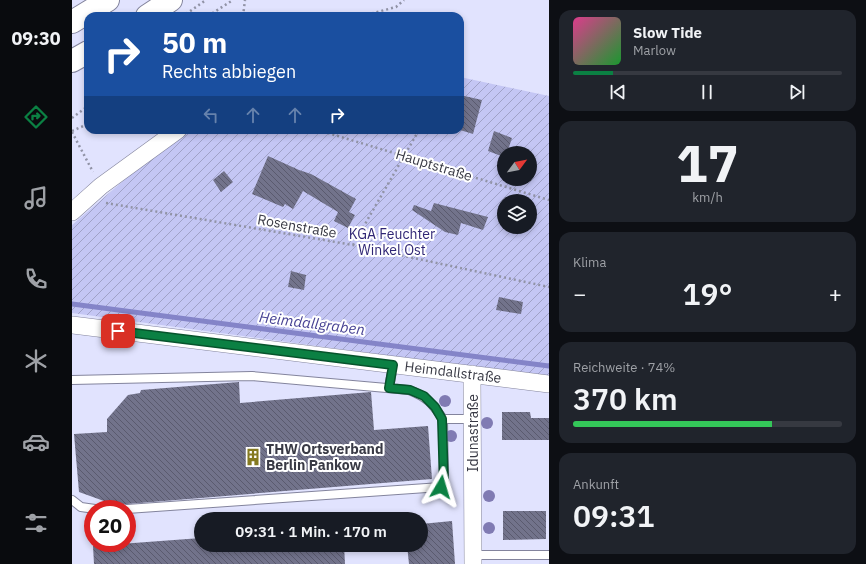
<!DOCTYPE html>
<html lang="de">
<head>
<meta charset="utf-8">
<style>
  :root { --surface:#171b24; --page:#20242c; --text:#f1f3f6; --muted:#9ea1a6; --line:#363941; --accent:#0b8043 }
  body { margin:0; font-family:"IBM Plex Sans",sans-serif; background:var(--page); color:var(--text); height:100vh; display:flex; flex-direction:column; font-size:15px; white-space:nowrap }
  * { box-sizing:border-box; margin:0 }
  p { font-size:13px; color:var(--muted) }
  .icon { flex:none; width:22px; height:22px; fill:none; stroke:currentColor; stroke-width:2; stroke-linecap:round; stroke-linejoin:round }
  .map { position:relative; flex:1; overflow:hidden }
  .drawer { display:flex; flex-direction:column; gap:10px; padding:10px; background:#0d0f14; width:317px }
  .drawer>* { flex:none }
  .banner { position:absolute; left:12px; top:12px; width:380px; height:122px; border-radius:12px; box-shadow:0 2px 6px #0003; background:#1a4fa0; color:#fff; overflow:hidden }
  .needle { width:26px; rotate:58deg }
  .controls { position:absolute; left:425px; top:146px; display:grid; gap:8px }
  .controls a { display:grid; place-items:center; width:40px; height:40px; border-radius:50%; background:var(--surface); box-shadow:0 2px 6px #0003; font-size:20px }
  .speed { position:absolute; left:12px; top:500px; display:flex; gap:8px; font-size:20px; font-weight:700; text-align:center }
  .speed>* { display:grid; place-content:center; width:52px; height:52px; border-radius:50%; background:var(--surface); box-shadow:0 2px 6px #0003; line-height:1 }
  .speed .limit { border:6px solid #d22; background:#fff; color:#111 }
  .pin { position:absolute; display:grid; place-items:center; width:34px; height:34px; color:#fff; margin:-17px; border-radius:8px; box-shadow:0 2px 6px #0006 }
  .me { position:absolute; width:44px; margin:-22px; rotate:7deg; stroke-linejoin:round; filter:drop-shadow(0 0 3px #0008) }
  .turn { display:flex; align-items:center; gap:14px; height:84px; padding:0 12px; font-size:18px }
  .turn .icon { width:52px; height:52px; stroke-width:2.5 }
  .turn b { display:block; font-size:28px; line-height:34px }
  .lanes { display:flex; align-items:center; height:38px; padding:0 12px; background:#0003; justify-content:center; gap:20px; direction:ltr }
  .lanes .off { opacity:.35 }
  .big { font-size:30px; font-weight:600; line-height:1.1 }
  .drawer .widget { flex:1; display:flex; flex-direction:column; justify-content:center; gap:6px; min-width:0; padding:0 14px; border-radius:12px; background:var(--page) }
  .drawer .dial { align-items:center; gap:0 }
  .dial b { font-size:52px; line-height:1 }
  .song { display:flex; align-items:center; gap:12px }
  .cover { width:48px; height:48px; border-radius:6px; background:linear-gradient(135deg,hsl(330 70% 55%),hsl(130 70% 35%)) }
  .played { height:4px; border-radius:2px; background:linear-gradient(90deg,var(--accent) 15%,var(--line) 15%) }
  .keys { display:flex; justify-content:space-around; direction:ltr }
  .heat { display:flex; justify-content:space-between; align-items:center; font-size:22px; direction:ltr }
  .charge { height:6px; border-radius:3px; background:linear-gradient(90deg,#34c759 74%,var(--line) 0) }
  .trip { position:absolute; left:122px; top:512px; width:234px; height:40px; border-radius:20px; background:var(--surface); box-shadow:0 2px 6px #0003; font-weight:600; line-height:40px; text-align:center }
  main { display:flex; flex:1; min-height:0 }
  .dock { display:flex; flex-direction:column; width:72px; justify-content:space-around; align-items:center; background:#090b0e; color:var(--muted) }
  .dock .icon { width:28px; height:28px }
  .dock .current { color:var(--accent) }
  .dock b { font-size:18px; color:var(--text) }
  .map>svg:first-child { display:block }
  .garden { fill:url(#garden-furrows); fill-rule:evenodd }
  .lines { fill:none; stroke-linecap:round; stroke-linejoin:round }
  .stream { stroke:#8484c8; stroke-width:5 }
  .building { fill:url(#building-back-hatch) }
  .service-casing { stroke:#83849d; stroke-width:10 }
  .minor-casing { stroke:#83849d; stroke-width:18 }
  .primary-casing { stroke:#83849d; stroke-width:24 }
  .path { stroke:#9193a6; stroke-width:2.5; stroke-dasharray:2 3; stroke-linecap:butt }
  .service { stroke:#fff; stroke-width:8 }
  .minor { stroke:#fff; stroke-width:17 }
  .primary { stroke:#fff; stroke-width:22 }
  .tree { fill:#807bb3 }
  .route-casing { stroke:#07532c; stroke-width:10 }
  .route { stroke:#0b8043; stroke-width:7 }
  .labels { text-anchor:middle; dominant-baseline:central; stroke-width:4; stroke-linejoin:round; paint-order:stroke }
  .street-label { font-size:14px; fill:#393a45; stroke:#fff }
  .park-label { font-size:14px; fill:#302675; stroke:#fff }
  .poi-label { font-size:14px; font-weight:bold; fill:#393a45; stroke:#fff; text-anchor:start }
  .water-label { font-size:15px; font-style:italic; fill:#484394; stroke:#fff }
</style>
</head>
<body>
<main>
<nav class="dock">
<b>09:30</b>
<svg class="icon current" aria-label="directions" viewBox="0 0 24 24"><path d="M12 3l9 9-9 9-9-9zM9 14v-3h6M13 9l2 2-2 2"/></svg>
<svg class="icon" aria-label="music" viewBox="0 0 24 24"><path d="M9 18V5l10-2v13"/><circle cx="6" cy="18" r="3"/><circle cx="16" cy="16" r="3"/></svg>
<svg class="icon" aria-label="phone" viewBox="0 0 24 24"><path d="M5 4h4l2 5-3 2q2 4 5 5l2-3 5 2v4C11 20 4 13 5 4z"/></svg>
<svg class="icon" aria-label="climate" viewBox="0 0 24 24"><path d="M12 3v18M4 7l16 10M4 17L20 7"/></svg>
<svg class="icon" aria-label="car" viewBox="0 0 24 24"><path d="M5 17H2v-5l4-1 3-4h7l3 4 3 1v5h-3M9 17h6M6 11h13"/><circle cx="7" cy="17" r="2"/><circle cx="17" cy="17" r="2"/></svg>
<svg class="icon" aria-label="filters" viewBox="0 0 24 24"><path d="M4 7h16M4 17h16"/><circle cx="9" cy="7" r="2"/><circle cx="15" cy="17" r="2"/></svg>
</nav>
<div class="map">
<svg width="477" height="564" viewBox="0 0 477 564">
  <defs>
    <pattern id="garden-furrows" width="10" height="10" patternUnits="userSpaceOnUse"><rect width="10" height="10" fill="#c4c6f4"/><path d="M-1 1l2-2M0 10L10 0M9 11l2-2" fill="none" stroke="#a0a2c7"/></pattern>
    <pattern id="building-back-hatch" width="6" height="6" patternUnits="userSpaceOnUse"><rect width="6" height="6" fill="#72738b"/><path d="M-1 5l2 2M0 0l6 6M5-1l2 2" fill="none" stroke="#5a5a6e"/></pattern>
  </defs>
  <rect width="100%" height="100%" fill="#e1e3fe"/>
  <path class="garden" d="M388,77L477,96V377L0,313V225L65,169L116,132L122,130H388ZM432,153H458V179H432ZM432,201H458V227H432Z"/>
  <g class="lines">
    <path class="stream" d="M0,304L477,366"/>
  </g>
  <path class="building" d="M388,95L410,100L401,134L388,130Z
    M422,131L440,138L435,153H432V157L416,151Z
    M196,156L227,170L239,174L284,199L277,212L283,215L276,228L262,221L266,212L231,191L221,209L213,204L211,207L180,194Z
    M152,171L161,182L149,192L141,180Z
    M362,203L416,217L411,230L389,223L386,235L373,232L340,210L342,205L359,211Z
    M219,271L234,275L232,290L216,287Z
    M427,297L451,302L449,314L424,310Z
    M167,382L168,403L299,392L302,430L356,426L360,479L43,505L7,492L2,434L35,432V419L56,395L68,393L69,390Z
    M430,412H458L459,418H477V440H430Z
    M431,511H474V539L431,540Z
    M380,521L383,564H337L335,545H349V524Z
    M129,538V545H272L273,564H22L21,546Z"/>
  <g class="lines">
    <g class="service-casing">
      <path id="service" d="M0,380L180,376L337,390C355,397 360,403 371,419
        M317,388L321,365
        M0,500L9,507L23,509
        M55,509L369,487L372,484L371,419H401
        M401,555H477"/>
    </g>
    <g class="minor-casing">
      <path id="minor" d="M0,212L29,186L106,130
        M0,325L477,384
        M400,374L401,564"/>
    </g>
    <g class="primary-casing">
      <path id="primary" d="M75,16L99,0
        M0,22L36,0
        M0,61L16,52"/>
    </g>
    <path class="path" d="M114,14L134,0
      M136,16L161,0
      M171,16L173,0
      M290,16L324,7L332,0
      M0,118L16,106
      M246,130L477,200
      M0,131L16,124
      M0,132L21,172
      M34,203L281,245L477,287
      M281,245L347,130"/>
    <use href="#service" class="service"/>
    <use href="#minor" class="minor"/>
    <use href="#primary" class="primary"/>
  </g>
  <g class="tree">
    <circle cx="373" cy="401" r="6"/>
    <circle cx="415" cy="423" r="6"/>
    <circle cx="379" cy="436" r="6"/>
    <circle cx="417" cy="496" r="6"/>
    <circle cx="417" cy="528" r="6"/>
  </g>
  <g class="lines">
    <g class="route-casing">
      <path id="route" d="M46,331L321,365L317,388L338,390L352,396L363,407L370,419L372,484L369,487"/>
    </g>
    <use href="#route" class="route"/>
  </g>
  <defs>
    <g id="building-bare" transform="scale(1.38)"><path d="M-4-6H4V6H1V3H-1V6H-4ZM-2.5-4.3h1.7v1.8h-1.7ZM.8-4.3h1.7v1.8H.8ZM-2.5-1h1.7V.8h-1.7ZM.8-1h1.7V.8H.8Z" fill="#857a20" stroke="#fff" stroke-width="2.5" paint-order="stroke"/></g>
  </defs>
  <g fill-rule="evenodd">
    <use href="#building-bare" x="181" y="457"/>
  </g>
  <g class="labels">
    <g class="street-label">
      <text transform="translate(362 165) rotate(17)">Hauptstraße</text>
      <text transform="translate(225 226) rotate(10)">Rosenstraße</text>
      <text transform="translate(381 372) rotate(7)">Heimdallstraße</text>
      <text transform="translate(401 433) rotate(-90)">Idunastraße</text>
    </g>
    <g class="park-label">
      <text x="320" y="234">KGA Feuchter<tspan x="320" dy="16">Winkel Ost</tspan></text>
    </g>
    <g class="poi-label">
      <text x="194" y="449">THW Ortsverband<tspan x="194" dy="16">Berlin Pankow</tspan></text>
    </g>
    <g class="water-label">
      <text transform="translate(240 323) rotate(7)">Heimdallgraben</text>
    </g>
  </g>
</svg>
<div class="controls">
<a><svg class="needle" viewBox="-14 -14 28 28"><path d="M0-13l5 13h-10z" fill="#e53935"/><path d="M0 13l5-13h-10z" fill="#9ea1a6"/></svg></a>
<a><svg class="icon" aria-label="layers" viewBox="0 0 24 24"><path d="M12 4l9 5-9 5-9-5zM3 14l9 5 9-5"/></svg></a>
</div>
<div class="speed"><div class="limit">20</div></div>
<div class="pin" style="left:46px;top:331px;background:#d93025"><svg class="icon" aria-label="arrive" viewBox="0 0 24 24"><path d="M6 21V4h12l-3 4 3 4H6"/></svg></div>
<svg class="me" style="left:369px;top:487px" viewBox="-20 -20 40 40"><path d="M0-17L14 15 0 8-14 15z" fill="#0b8043" stroke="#fff" stroke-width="4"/></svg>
<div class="trip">09:31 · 1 Min. · 170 m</div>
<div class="banner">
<div class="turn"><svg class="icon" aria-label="right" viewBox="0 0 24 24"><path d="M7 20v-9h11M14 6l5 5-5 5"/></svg><div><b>50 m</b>Rechts abbiegen</div></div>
<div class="lanes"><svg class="icon off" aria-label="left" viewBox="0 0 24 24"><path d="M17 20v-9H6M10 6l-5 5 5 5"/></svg><svg class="icon off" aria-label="ahead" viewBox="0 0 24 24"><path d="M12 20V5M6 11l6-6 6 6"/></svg><svg class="icon off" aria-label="ahead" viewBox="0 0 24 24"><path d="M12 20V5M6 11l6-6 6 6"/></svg><svg class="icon" aria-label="right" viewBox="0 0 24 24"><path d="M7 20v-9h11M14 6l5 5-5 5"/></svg></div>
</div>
</div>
<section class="drawer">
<div class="widget">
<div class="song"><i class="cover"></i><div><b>Slow Tide</b><p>Marlow</p></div></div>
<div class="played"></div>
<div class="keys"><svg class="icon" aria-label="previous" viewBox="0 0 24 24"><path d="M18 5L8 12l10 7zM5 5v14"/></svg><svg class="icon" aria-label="pause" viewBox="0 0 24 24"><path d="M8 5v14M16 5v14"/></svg><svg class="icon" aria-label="next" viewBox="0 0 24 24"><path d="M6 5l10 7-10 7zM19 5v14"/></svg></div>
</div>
<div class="widget dial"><b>17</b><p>km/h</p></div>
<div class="widget"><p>Klima</p>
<div class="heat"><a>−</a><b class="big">19°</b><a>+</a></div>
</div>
<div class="widget"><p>Reichweite · 74%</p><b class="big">370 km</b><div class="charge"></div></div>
<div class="widget"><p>Ankunft</p><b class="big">09:31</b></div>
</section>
</main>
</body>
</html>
